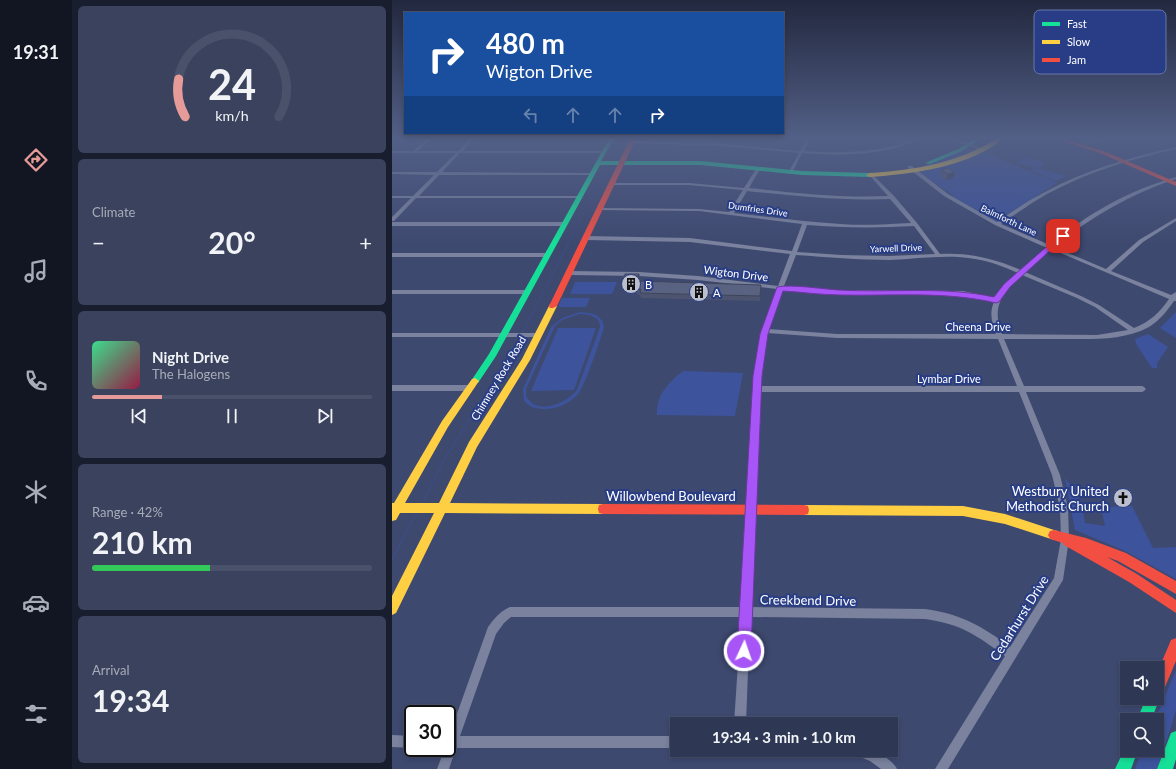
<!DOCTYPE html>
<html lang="en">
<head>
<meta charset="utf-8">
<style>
  :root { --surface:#2e3754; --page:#3a425e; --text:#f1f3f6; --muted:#a7acb8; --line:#49516b; --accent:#e69b98 }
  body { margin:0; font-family:Lato,sans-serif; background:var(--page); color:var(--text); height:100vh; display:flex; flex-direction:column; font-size:15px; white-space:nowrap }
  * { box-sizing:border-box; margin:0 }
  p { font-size:13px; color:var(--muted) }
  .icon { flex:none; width:22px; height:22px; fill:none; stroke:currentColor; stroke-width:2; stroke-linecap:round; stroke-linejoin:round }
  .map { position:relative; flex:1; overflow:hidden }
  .side { display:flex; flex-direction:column; gap:6px; padding:6px; background:#191e2e; width:320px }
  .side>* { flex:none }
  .guide { position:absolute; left:12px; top:12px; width:380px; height:122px; border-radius:0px; box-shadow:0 2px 6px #0003,0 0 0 1px var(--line); background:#1a4fa0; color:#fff; overflow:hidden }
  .fabs { position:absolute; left:728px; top:661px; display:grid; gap:8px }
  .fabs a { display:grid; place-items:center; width:44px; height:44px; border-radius:0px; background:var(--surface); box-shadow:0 2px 6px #0003,0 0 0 1px var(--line); font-size:20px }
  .speed { position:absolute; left:12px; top:705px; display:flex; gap:8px; font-size:20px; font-weight:700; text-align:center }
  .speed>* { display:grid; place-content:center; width:52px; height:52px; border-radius:50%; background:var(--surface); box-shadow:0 2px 6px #0003,0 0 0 1px var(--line); line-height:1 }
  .speed .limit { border:2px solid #111; border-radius:6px; background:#fff; color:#111 }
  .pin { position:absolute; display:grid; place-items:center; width:34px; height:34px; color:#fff; margin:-17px; border-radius:8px; box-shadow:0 2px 6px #0006 }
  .me { position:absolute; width:44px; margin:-22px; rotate:3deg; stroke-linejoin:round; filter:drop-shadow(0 0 3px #0008) }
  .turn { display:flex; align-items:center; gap:14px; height:84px; padding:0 16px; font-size:18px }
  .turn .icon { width:52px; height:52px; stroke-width:2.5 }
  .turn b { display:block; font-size:28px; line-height:34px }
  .lanes { display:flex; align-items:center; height:38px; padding:0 16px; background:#0003; justify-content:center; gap:20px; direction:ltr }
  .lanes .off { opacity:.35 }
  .big { font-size:30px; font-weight:700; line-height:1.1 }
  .side .tile { flex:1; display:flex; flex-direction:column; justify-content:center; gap:6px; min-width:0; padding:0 14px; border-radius:6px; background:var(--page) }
  .side .dial { align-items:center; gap:0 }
  .dial svg { height:104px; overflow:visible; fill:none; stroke:var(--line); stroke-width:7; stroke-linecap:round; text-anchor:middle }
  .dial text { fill:var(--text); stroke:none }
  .song { display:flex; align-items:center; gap:12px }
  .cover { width:48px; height:48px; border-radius:6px; background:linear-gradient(135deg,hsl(150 70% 55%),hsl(340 70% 35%)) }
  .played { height:4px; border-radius:2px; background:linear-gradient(90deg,var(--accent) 25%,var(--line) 25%) }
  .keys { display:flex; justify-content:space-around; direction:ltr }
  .heat { display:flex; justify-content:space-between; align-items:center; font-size:22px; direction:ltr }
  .charge { height:6px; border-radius:3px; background:linear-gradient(90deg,#34c759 42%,var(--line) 0) }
  .trip { position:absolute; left:278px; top:717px; width:228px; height:40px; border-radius:0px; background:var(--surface); box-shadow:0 2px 6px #0003,0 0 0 1px var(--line); font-weight:700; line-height:40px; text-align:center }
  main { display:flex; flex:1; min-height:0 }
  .dock { display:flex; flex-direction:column; width:72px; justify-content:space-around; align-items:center; background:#121622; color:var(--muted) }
  .dock .icon { width:28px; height:28px }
  .dock .current { color:var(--accent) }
  .dock b { font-size:18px; color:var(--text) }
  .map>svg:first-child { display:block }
  .green { fill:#3d539c; fill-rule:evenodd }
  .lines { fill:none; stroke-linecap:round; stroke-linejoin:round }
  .stream-far2 { stroke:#3d4c80; stroke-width:1 }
  .stream-far1 { stroke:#3d4c80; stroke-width:1.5 }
  .stream { stroke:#3d4c80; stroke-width:2 }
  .street { fill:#7a829e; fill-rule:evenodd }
  .fast { fill:#16e098; fill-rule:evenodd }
  .slow { fill:#ffcf43; fill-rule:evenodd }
  .jam { fill:#f24e42; fill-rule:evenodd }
  .wall { fill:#4d546f }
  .shaded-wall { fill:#3e455a }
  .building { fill:#596281; stroke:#3e455a }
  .route { fill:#a855f7; stroke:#6d37a1 }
  .labels { text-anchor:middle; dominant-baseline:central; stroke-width:4; stroke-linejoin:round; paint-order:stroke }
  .far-street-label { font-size:9px; fill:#fff; stroke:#283d86 }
  .street-label { font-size:11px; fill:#fff; stroke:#283d86 }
  .poi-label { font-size:11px; fill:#fff; stroke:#283d86; text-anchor:start }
  .near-poi-label { font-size:13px; fill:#fff; stroke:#283d86; text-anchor:end }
  .near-street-label { font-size:13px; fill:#fff; stroke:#283d86 }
  .key { fill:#283d86; stroke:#6877aa; stroke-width:1 }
  .key-label { font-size:11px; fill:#fff }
</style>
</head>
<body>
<main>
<nav class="dock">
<b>19:31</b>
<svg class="icon current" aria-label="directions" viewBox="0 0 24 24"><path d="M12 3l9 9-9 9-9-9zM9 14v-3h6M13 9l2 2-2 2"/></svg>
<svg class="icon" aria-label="music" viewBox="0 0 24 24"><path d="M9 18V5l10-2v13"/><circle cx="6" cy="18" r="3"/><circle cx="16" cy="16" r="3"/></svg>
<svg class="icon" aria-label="phone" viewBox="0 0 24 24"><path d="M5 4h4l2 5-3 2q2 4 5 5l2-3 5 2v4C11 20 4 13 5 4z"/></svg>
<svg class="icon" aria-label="climate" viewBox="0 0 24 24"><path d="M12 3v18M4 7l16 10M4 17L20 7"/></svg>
<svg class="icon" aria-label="car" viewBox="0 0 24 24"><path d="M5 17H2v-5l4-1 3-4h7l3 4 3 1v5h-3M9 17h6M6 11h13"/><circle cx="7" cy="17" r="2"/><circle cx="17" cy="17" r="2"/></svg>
<svg class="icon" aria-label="filters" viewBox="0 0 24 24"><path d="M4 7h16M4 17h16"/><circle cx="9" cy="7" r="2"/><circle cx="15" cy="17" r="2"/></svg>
</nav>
<section class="side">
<div class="tile dial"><svg viewBox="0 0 100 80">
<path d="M14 69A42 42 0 1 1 86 69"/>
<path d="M14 69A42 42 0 0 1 9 40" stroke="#e69b98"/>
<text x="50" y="56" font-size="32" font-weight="700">24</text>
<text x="50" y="72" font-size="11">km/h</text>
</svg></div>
<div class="tile"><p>Climate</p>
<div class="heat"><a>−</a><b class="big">20°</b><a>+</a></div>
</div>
<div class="tile">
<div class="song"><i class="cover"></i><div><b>Night Drive</b><p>The Halogens</p></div></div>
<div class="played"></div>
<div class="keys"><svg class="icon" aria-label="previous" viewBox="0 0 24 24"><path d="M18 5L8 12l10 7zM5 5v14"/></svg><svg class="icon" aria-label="pause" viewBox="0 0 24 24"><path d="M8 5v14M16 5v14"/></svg><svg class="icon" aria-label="next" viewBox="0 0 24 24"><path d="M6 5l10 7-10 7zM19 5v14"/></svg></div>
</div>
<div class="tile"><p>Range · 42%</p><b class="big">210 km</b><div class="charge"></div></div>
<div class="tile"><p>Arrival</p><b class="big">19:34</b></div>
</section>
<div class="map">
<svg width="784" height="769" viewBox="0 0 784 769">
  <rect width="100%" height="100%" fill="#3e4970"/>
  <path class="green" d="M576,147L585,149C574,158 537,169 523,169Z
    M590,151L665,183L604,221L564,198L528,172L564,162Z
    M632,157L653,162L647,169L675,176L664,181L650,176L651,175L639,171L642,167L625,163Z
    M183,282H225L220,294H178Z
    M170,298H198L194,307H166Z
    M188,312C199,313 210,314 212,327C209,338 193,386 186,394C178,403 165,409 153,409C145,409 136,407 132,400L131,389L159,327L170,318ZM187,314C197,314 208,316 208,327L185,390C174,404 145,416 134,396V389L163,326L170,320Z
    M784,312V338L768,328Z
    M166,328H204L182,390L139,391Z
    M756,334L776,347L765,363V368H760L744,344L743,339Z
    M291,371L351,373L343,416L265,415C264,395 276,383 291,371Z
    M673,478L678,484L684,485L687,499L689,500L693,523L713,526L709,507L740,506L761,548L784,547V579L733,551L683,530Z
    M784,670V710L774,743L765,769H743L750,750H765V720H763Z"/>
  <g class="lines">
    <path class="stream-far2" d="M588,145L601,137
      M179,237L231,137"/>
    <path class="stream-far1" d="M29,505L54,457L122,349L180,236
      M9,542L25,512"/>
    <path class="stream" d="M0,559L10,541"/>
    <path class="street" d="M37,137H41L26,151H66L80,137H84L71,151H211L213,152L211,153H68L50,172L199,173L201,174L199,175H47L27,196H187L189,197L187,198H24L2,221H0V217L19,198H0V196H21L42,175L0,174V172H45L64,153H0V151H21Z
      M415,137H419L412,151C436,153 461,153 486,149C493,148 500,146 507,145C515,142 524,137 533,137C529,140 523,141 519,143C484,156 447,156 410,153L400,173L398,174L396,173L407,153L333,146L239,143L237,142L239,141L333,144L408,151Z
      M439,137H456C452,139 443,139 439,137Z
      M552,137H558L592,149L589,150Z
      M718,137H724L689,146L687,145Z
      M784,147V149C739,159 696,172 655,194C639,203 624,214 609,224L658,245C695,214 737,190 784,177V179C738,194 699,217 662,247L714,269L747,240L784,218V221L751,242L719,271L779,295L784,292V301H782C775,311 768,320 757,327C731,341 699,339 670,339C651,339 632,339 612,339L632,386H750L752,387L754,389L752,391L750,392H634L668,475L676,508L677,539L671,580L556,769H543L613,656C584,635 569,624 533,619L361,617H358L354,724H342L349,617H119L112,623L104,634L68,736H285V748H64L57,769H45L53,748H55V736H57L96,627C102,619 108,611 118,607H349L363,376L369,331L385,289L306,280L247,276L177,275L174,273L177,271L247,272L306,276L386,286L398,254L298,242L194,240L191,238L194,236L298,238L400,251L410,224L307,211L206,210V209L208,208L307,209L337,212L351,190L297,185H218V183H297L352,188L364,169L366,168L368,169L357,188C403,193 449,198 496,196L478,176V174H480L502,196L525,223L548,254C576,252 603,259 629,270L655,248L603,225L552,196L516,168V166H520L556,194L605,222C620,212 635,201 651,193C693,170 738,157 784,147ZM355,191C403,196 450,201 498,199L519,223C496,224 472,226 449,224C413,222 377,217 342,213ZM415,225C451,228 486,228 522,226L543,254L497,256L450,255L405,252ZM659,249L777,299C768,312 758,322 742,328L707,305L689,296L633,272ZM404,255C435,257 466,260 498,260C526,259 555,254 583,259C598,261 612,267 626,273L609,289L604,298L571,291L427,290L392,286ZM630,275L685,298L703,307L736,330L705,335L610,334C599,306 610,294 630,275ZM391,290L427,294L571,295L602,302C597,313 600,323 604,334H445L376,329ZM375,333L445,338L606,339L625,386H369ZM369,392H627L660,475L668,508L669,539L662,578L618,647C590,626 569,614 533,609L359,607Z
      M0,222H172L175,224L172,226H0Z
      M0,253H155L158,255L155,257H0Z
      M0,290H134L137,292L134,294H0Z
      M0,333H146L149,335L146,337H0Z
      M0,385H78L82,388L78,391H0Z
      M0,735L21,736V748L0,747Z
      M459,750C465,750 473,749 479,750C486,751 502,762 505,769H489L478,761L461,754Z"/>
    <path class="fast" d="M218,137H223L209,161H309L410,171L477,173L480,175L477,177L410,175L309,165H208L104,356L86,383H80L79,381L97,354Z
      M586,137H592L570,151L538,164L533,163L566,149Z
      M765,693L768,698L759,720H745L754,698H765Z
      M784,731V759L781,769H765L779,733Z
      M735,744V750H746L739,769H723Z"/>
    <path class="slow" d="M607,137H613C580,167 519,174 477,177L474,175L477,173C524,170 567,163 607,137Z
      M158,304H161L165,306L138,360L85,447L58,503L211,504L215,505L216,509L215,513L211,514L53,513L4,613L0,615V596L42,513H8L4,520L0,521V503H2L50,421L80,379L83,378L87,381L56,427L13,503H47L77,442L130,359Z
      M412,505L571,506L613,514L662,530L666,531L668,535L666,539L662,540L613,524L571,516L412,515L408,514L407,510L408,506Z"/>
    <path class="jam" d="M239,137H245L165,306L161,308H158L157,306Z
      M659,137H667L714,152L784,182V186L710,154Z
      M211,504L412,505L416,506L417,510L416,514L412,515L211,514L207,513L206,509L207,505Z
      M662,530L694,538L734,553L784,581V594L726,561L715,557L745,574L784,600V613L737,582L672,545L671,543L658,539L656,535L658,531Z
      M784,638V661L770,694L765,696V673L779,640Z"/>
  </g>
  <path class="wall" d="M556,168L561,178L555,180L548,176L549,170Z
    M247,274L248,279V281L369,290L368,301L249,298L248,295L245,294L243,289H231L229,283Z"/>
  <path class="shaded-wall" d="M563,172L561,178L555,180L556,174Z
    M247,274L248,279L245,289L243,284Z
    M369,285V290L368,301V296Z"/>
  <path class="building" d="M556,168L563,172L556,174L549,170Z
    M233,274H247L243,284L229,283Z
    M247,281L369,285L368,296L248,293L249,289H243Z"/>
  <linearGradient id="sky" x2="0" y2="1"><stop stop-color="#22283e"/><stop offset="0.56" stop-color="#525f86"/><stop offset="1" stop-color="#525f86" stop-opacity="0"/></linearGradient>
  <rect width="784" height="245" fill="url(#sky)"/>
  <path class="route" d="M668,235L674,236L618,287L607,302L604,303C553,291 501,296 449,295C429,295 410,292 391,291L376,334L370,376L359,651L357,655L352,657L347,655L345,651L361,376L368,334L385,287C399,284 431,289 446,290C499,293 551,286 602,297L612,284Z"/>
  <defs>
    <g id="building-disc" transform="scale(1)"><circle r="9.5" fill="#bbbfcd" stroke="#283d86"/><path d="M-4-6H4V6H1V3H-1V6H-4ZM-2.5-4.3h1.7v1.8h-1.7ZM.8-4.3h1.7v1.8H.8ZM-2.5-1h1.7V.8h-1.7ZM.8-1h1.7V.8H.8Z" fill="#111"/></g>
    <g id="church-disc" transform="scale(1)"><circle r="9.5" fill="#bbbfcd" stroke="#283d86"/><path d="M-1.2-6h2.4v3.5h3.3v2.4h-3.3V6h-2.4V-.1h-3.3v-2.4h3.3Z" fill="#111"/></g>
  </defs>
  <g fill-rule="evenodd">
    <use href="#building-disc" x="239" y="284"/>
    <use href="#building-disc" x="307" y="292"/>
    <use href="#church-disc" x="731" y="498"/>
  </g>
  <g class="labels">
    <g class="far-street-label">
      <text transform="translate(366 209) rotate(8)">Dumfries Drive</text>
      <text transform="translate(617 220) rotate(25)">Balmforth Lane</text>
      <text transform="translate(504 248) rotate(-2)">Yarwell Drive</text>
    </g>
    <g class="street-label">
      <text transform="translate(344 273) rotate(7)">Wigton Drive</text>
      <text x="586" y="326">Cheena Drive</text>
      <text transform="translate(106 378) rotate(-59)">Chimney Rock Road</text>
      <text x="557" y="378">Lymbar Drive</text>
    </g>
    <g class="poi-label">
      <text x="253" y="284">B</text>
      <text x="321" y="292">A</text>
    </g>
    <g class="near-poi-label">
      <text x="717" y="491">Westbury United<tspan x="717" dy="15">Methodist Church</tspan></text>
    </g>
    <g class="near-street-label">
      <text x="279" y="496">Willowbend Boulevard</text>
      <text transform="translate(416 600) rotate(1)">Creekbend Drive</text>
      <text transform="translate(627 618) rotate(-58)">Cedarhurst Drive</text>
    </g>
  </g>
  <rect x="642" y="10" width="132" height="64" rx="6" class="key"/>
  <rect x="650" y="22" width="18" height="4" fill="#16e098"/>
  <rect x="650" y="40" width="18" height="4" fill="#ffcf43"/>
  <rect x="650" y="58" width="18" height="4" fill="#f24e42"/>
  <g class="key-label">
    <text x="675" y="28">Fast</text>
    <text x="675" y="46">Slow</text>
    <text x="675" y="64">Jam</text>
  </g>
</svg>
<div class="fabs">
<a><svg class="icon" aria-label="sound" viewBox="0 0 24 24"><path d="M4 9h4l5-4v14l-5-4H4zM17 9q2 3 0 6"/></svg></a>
<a><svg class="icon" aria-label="search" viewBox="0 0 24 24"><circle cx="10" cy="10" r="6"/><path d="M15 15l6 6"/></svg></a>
</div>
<div class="speed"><div class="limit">30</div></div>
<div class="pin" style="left:671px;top:236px;background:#d93025"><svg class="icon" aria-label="arrive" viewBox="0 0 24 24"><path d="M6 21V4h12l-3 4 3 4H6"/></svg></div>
<svg class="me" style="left:352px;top:651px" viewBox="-20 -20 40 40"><circle r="17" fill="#a855f7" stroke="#fff" stroke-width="3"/><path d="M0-11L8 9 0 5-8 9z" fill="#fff"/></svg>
<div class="trip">19:34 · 3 min · 1.0 km</div>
<div class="guide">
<div class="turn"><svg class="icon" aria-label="right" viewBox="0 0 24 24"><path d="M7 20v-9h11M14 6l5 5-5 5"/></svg><div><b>480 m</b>Wigton Drive</div></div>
<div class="lanes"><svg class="icon off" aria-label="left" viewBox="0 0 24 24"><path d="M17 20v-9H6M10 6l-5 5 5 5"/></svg><svg class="icon off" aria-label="ahead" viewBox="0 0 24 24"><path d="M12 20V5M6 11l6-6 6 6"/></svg><svg class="icon off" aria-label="ahead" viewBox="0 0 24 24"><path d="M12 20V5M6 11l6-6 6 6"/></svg><svg class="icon" aria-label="right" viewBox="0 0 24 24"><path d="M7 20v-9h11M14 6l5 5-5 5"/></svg></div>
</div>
</div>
</main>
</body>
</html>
